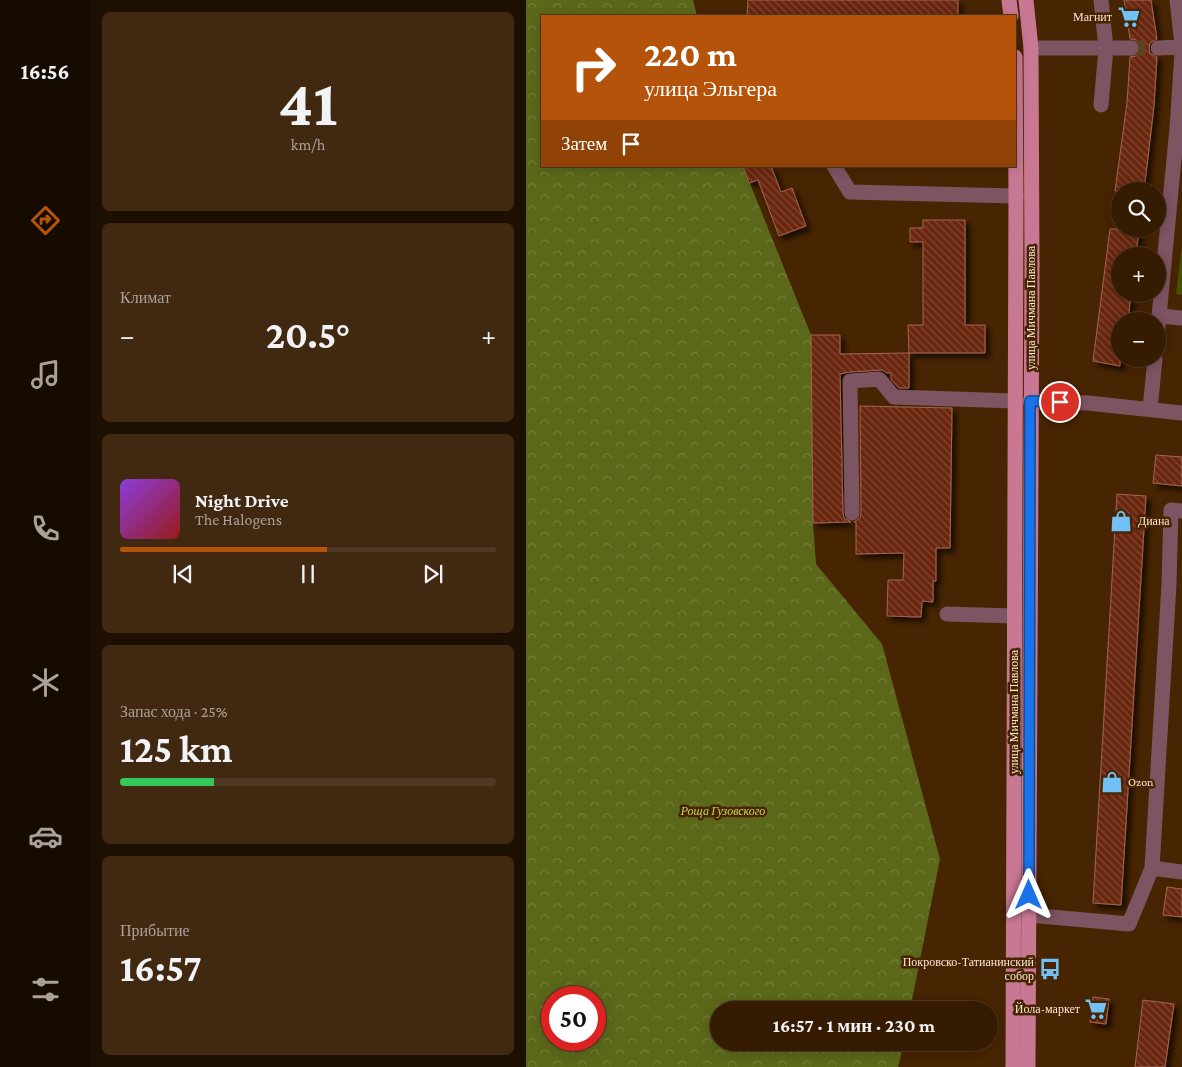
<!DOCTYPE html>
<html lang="ru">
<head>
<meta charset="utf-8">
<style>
  :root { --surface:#351b02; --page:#402811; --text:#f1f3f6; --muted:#aaa199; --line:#4f3924; --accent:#b45309 }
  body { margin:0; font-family:"Crimson Pro",serif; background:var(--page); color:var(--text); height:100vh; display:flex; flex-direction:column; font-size:19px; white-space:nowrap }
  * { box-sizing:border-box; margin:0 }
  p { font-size:16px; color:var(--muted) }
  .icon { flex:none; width:28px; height:28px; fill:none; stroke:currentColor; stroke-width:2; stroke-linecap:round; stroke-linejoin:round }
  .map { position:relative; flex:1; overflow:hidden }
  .drawer { display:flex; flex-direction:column; gap:12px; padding:12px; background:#1d0f01; width:436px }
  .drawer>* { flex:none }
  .guide { position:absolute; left:15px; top:15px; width:475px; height:152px; border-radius:0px; box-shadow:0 2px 12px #0003,0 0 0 1px var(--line); background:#b45309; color:#fff; overflow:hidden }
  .tools { position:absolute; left:585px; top:182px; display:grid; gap:10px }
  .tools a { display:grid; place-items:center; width:55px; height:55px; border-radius:50%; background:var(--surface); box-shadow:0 2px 12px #0003,0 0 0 1px var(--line); font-size:25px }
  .speed { position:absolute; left:15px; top:986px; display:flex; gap:10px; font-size:25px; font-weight:700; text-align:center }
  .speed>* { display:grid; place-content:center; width:65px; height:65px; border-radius:50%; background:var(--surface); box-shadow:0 2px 12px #0003,0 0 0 1px var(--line); line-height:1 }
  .speed .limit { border:8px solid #d22; background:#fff; color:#111 }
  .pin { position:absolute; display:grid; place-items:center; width:42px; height:42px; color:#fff; margin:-21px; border:2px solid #fff; border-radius:50%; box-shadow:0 1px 5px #0007 }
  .me { position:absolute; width:55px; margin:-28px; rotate:0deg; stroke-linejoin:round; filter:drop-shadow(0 0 4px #0008) }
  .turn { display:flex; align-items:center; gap:18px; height:105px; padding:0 20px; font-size:22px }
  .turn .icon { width:65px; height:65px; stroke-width:2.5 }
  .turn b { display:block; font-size:35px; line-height:42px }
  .then { display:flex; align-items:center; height:48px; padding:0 20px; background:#0003; gap:10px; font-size:19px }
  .big { font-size:38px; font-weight:700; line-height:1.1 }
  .drawer .tile { flex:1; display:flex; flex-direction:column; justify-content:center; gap:8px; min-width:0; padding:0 18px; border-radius:8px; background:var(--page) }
  .drawer .dial { align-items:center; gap:0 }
  .dial b { font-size:65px; line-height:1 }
  .song { display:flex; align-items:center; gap:15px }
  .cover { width:60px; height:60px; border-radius:8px; background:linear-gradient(135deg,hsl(270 70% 55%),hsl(0 70% 35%)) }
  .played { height:5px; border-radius:2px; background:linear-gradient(90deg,var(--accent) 55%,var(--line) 55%) }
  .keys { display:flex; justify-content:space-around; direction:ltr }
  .heat { display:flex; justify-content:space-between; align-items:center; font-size:28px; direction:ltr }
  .charge { height:8px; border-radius:4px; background:linear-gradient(90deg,#34c759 25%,var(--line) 0) }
  .trip { position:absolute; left:184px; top:1001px; width:288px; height:50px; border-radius:25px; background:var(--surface); box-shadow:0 2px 12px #0003,0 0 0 1px var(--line); font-weight:700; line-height:50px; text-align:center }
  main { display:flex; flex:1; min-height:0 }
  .tabs { display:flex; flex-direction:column; width:90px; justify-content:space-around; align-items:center; background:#150b01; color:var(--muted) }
  .tabs .icon { width:35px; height:35px }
  .tabs .on { color:var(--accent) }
  .tabs b { font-size:22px; color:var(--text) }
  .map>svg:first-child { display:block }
  .green { fill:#465107 }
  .forest { fill:url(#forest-crowns); fill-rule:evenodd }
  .building { fill:url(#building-back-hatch); stroke:#a46551; filter:url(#shadow) }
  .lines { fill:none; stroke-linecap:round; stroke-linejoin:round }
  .minor-tunnel { stroke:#624122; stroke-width:15; stroke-dasharray:15 8; stroke-linecap:butt }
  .minor { stroke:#7d5461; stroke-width:15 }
  .major { stroke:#c97894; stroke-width:15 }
  .route-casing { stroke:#114b97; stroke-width:12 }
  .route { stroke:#1a73e8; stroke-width:9 }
  .labels { text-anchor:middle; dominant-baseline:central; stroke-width:5; stroke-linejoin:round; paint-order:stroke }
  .poi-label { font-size:12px; fill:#fee7d5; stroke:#472402; text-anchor:end }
  .street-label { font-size:12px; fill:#fee7d5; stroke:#472402 }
  .park-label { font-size:12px; font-style:italic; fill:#c4db5a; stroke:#472402 }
</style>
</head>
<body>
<main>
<nav class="tabs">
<b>16:56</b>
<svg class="icon on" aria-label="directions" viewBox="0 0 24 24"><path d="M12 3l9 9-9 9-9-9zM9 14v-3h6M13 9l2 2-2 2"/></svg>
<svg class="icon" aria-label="music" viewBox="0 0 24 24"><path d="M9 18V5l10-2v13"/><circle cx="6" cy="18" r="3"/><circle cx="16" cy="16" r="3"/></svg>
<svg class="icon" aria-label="phone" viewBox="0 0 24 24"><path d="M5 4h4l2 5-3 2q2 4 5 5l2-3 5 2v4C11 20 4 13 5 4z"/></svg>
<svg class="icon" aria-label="climate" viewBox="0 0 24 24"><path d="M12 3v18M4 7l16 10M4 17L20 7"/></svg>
<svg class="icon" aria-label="car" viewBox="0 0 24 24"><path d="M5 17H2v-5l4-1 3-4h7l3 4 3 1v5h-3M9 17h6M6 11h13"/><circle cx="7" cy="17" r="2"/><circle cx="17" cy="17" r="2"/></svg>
<svg class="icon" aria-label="filters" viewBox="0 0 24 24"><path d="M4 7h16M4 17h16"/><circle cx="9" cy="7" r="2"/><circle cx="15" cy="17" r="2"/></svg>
</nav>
<section class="drawer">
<div class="tile dial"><b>41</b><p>km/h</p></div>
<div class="tile"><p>Климат</p>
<div class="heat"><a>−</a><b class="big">20.5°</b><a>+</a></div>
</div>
<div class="tile">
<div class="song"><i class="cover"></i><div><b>Night Drive</b><p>The Halogens</p></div></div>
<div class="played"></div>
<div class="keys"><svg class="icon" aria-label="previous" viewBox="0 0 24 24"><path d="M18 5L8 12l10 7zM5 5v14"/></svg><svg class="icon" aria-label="pause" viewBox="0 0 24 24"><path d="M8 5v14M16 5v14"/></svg><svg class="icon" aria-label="next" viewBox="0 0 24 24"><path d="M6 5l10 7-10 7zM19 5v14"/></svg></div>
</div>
<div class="tile"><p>Запас хода · 25%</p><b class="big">125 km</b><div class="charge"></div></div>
<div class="tile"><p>Прибытие</p><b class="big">16:57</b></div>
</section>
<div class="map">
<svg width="656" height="1067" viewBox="0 0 656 1067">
  <defs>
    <pattern id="forest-crowns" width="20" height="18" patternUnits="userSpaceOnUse" patternTransform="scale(1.25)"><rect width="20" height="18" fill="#5b681a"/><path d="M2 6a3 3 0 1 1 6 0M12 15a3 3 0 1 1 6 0" fill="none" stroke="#747e3a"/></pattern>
    <pattern id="building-back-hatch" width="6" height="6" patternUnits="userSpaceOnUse" patternTransform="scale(1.25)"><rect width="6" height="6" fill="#6a2811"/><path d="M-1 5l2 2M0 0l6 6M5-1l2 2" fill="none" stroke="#804733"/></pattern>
    <filter id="shadow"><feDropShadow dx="4.5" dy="4.5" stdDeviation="2.5" flood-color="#0009"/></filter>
  </defs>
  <rect width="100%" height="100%" fill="#472402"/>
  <path class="green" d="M656,247V295L650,294Z"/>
  <path class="forest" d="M0,0H167L171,16H16V166H217L285,335L287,523L290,564L356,644L414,859L384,1010H192V1042L378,1043L372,1067H0ZM26,998H69V1040H26Z"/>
  <path class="building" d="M222,0H432V16H221Z
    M598,0H625L631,39L624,43L623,48L624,53L631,57L628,106L618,191H589L601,103L604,57L610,56L614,48L613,44L610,40L604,39Z
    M217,166H245L255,192L266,188L280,226L253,236L232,180L223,183Z
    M397,220H439V325H459V353H383L382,325H397V242H384V228H397Z
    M584,229H613L610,256H594V294H605L602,321H594V366L567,361Z
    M285,335H314V354L383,353V388H373L365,379V373H361L356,370L323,372L314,374L317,513L318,518L325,522L287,523Z
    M334,406L426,408L424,548H410V581H407V602L396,601L395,617L361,616L362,580H377L378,553L330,554V522H328L334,518L335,513Z
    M630,455L656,457V486L627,483Z
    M591,494L620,496L595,905L567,903Z
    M641,887L656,889V917L637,915Z
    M567,997L583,999L580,1024L564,1022Z
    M617,1000L648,1004L639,1067H609Z"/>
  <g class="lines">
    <path class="minor-tunnel" d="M605,48H632"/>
    <path class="minor" d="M575,0L580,48L575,105
      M651,0L656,45
      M505,48H605
      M632,48L656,47
      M308,166L324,192L490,196
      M634,316L656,318
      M631,337L651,128L656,52
      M504,401L562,403L656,413
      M624,409L629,359
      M326,513L324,381L353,379L368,397L489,401
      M421,614L489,616
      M626,868L656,872
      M503,915L603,924L626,868L643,584L645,510L656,511"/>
    <path class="major" d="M483,0L485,16
      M500,0L505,48L506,265L502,1067
      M487,1067L490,196L489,57"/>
  </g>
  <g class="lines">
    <g class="route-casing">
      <path id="route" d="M503,895L504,401L534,402"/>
    </g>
    <use href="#route" class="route"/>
  </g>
  <defs>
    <g id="supermarket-bare" transform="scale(1.725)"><path d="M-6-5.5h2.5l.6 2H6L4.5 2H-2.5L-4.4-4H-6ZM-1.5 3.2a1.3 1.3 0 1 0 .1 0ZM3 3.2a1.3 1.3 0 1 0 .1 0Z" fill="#71c1f5" stroke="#472402" stroke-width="2.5" paint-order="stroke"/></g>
    <g id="shop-bare" transform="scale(1.725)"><path d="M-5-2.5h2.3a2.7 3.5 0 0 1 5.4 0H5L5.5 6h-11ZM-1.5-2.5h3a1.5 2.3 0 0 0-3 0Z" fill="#71c1f5" stroke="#472402" stroke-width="2.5" paint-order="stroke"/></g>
    <g id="bus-bare" transform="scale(1.725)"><path d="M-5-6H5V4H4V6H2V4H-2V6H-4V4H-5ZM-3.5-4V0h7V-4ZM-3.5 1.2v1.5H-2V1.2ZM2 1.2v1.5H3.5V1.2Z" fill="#71c1f5" stroke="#472402" stroke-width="2.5" paint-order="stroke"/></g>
  </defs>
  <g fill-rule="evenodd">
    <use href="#supermarket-bare" x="603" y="17"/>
    <use href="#shop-bare" x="595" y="521"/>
    <use href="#shop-bare" x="586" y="782"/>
    <use href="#bus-bare" x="524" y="969"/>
    <use href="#supermarket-bare" x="570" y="1009"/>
  </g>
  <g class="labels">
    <g class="poi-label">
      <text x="586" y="17">Магнит</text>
      <text x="612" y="521" text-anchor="start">Диана</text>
      <text x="602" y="782" text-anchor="start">Ozon</text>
      <text x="508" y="962">Покровско-Татианинский<tspan x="508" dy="14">собор</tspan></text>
      <text x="554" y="1009">Йола-маркет</text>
    </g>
    <g class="street-label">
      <text transform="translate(505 308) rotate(-90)">улица Мичмана Павлова</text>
      <text transform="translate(488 712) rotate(-90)">улица Мичмана Павлова</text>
    </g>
    <g class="park-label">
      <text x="197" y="811">Роща Гузовского</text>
    </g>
  </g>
</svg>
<div class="tools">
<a><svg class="icon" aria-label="search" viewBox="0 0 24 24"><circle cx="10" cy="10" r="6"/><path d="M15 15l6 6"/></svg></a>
<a>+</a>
<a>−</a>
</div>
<div class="speed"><div class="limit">50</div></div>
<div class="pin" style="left:534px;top:402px;background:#d93025"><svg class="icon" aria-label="arrive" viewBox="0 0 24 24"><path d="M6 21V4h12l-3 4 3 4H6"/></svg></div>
<svg class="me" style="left:503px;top:895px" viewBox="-20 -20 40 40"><path d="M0-17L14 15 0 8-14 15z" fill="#1a73e8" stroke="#fff" stroke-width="4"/></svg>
<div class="trip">16:57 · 1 мин · 230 m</div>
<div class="guide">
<div class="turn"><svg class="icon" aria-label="right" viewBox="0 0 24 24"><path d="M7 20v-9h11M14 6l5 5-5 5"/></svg><div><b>220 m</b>улица Эльгера</div></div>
<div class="then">Затем<svg class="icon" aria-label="arrive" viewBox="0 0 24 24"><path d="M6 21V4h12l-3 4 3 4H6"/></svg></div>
</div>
</div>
</main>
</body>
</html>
